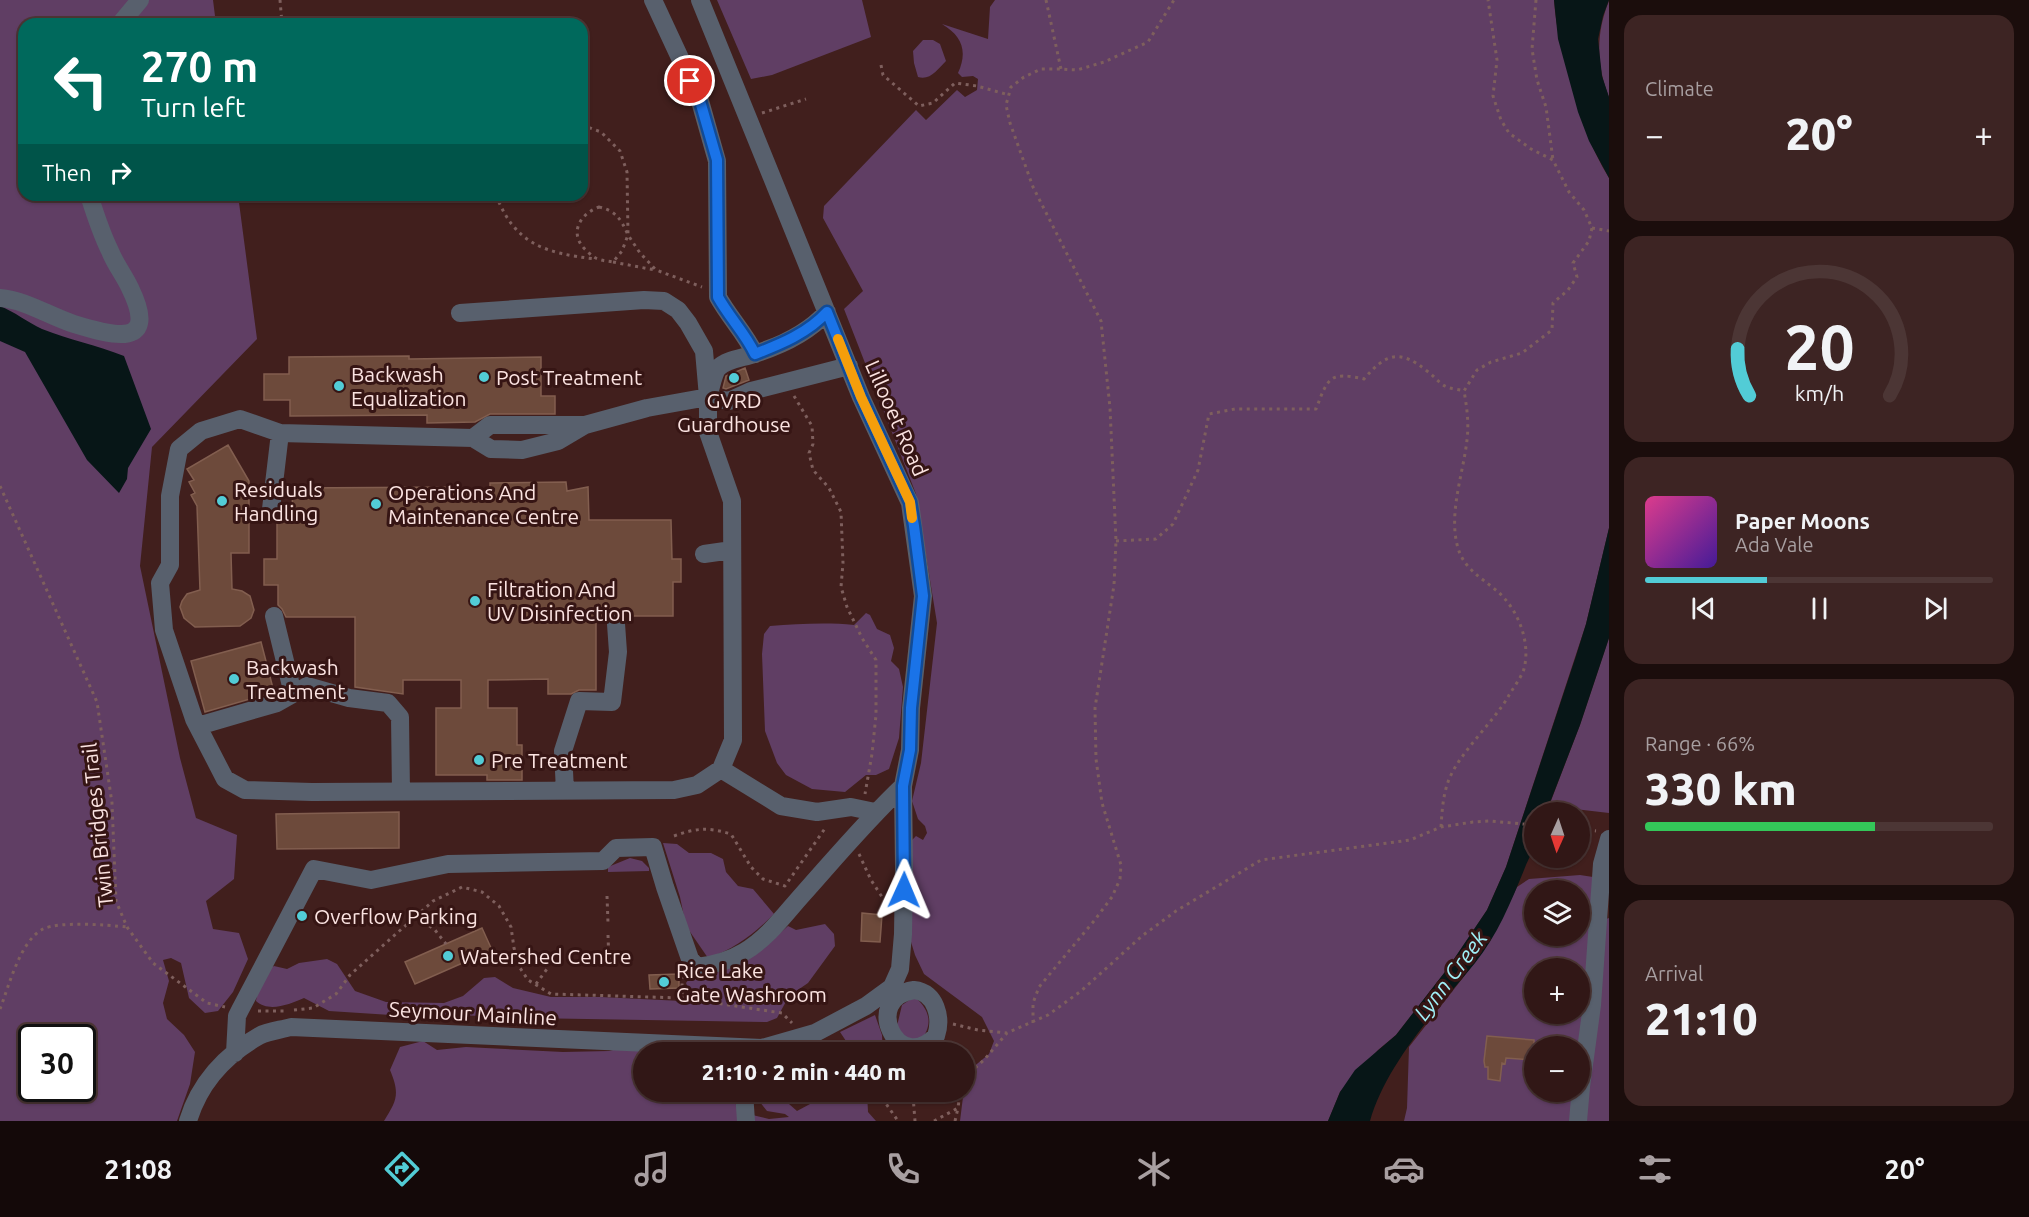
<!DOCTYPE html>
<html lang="en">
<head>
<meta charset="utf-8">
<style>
  :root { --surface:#311716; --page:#3d2423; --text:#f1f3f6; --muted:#a89fa1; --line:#4c3635; --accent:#52ccd6 }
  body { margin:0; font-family:Ubuntu,sans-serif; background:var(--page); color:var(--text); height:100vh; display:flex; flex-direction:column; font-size:22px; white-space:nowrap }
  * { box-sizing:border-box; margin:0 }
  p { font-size:20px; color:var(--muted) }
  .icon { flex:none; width:33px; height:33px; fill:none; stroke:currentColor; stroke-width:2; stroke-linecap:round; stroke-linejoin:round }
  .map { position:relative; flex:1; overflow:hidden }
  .panel { display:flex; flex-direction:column; gap:15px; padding:15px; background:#1b0d0c; width:420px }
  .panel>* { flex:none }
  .hud { position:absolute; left:18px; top:18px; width:570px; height:183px; border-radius:18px; box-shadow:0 2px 4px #0004,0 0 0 2px var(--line); background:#00695c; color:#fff; overflow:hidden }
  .needle { width:39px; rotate:183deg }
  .tools { position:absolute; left:1524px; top:802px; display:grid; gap:12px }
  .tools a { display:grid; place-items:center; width:66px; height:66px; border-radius:50%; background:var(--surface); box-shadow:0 2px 4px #0004,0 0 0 2px var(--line); font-size:30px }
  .speed { position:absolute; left:18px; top:1024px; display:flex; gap:12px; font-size:30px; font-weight:700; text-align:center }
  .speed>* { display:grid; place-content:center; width:78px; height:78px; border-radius:50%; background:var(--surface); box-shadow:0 2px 4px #0004,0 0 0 2px var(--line); line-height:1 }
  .speed .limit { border:3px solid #111; border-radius:9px; background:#fff; color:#111 }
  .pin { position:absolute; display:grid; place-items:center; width:51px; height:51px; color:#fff; margin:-26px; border:3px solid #fff; border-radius:50%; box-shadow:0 2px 6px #0007 }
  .me { position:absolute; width:66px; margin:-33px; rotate:1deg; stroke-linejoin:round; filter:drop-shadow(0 0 4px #0008) }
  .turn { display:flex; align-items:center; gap:21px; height:126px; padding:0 24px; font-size:27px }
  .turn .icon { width:78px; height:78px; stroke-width:2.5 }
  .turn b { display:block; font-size:42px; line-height:51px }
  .then { display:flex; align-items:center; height:57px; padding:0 24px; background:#0003; gap:12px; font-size:22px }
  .big { font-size:45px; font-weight:800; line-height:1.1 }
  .panel .tile { flex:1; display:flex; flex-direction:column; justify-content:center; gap:9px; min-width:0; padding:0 21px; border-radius:18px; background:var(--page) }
  .panel .dial { align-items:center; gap:0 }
  .dial svg { height:156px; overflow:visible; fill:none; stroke:var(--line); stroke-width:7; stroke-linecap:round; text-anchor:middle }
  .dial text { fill:var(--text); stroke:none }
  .song { display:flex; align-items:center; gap:18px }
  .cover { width:72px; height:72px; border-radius:9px; background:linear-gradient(135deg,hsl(330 70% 55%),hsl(260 70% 35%)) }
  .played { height:6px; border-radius:3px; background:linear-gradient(90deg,var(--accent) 35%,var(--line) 35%) }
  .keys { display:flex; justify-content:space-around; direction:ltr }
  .heat { display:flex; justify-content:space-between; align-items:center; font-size:33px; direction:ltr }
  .charge { height:9px; border-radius:4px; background:linear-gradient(90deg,#34c759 66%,var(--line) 0) }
  .trip { position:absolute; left:633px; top:1042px; width:342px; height:60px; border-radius:30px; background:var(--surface); box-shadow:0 2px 4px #0004,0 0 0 2px var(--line); font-weight:800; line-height:60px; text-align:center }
  .dock { display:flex; height:96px; justify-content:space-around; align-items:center; background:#140909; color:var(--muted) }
  .dock .icon { width:42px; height:42px }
  .dock .selected { color:var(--accent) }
  .dock b { font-size:27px; color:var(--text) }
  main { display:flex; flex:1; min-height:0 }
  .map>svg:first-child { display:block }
  .green { fill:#603e64; fill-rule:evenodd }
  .water { fill:#071617 }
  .building { fill:#6d4a3b; stroke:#825e4f; stroke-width:1.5 }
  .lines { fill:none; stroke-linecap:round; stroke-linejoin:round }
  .path { stroke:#7e5f5d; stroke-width:3; stroke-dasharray:3 4.5; stroke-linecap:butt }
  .minor { stroke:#58606d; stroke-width:18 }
  .route-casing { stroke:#114b97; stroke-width:15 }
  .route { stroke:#1a73e8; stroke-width:10 }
  .slow { stroke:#f59e0b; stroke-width:10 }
  .poi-dot { fill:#52ccd6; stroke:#361514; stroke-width:2 }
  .labels { text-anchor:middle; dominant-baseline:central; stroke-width:6; stroke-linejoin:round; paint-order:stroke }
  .poi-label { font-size:21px; fill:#fbe3e1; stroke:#361514; text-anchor:start }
  .street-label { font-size:21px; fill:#fbe3e1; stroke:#361514 }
  .water-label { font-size:22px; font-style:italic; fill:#9ff0f7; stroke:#361514 }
</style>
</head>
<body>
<main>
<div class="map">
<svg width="1609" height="1121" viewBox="0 0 1609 1121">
  <rect width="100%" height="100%" fill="#411f1d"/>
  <path class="green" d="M0,0H213L216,24H24V195H238L257,339L152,447L140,566L180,758L196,818L237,835L234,879L206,901L213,929L239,933L248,959L233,992L218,1011L205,1013L189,998L181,963L171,958L163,960L169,981L163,1003L167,1019L184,1035L195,1052L190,1084L177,1121H0ZM32,1038H82V1089H32Z
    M717,0H862L871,37L772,75L751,79Z
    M995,0H1554C1556,30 1563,54 1571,82C1580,117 1590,147 1609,178V528L1586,624L1506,867L1487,910L1448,968L1396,1035L1378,1050L1340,1092L1328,1121H960L966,1073L989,1054L994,1041L982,1017L924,974L915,955L908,932L910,842L916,836L923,840L927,833L925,826L918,819L912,801L921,763L937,623L916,494L844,309L863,291L823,218L824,206L916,110L926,120L957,90L965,97L977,90L978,79L973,76L962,77L958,73C968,51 962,36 942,24L988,39L990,7Z
    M1609,1V97C1596,65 1596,32 1609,1Z
    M923,40H933L940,44L946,61C938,69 930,81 918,77L914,63L913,51Z
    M866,613L870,615L877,629L890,635L894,648L891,661L899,669L903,687L899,738L889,769L876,775H866L845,792L812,789L786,775L777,763L765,731L762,654L764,634L770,626C797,624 827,622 854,625Z
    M1609,638V813L1549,806L1580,725Z
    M663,843L677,844L689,853H711L723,859L726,872L738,886L753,889L774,914C754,934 735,949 708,958L686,926L680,897Z
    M630,858L642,861L649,868V871L608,872V867Z
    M1580,875L1593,877L1606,919L1609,918V1121H1404L1407,1108L1409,1047L1476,961L1503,916L1517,887L1529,879ZM1534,891H1580V936H1534ZM1534,969H1580V1014H1534ZM1534,1047H1580V1092H1534Z
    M825,924L834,934L835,946L808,983L789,996L777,1018L767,1022L527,1018L433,1014L391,1015L329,1011L304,998C290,1004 269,1013 256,1001C259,986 260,974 274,966L287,969L299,963L327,959L337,964L355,991L386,1002L444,1003L463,996L484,978L495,977L513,988L551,997H600L682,1001L701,994V991L688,988L686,983C693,973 706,977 716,973C743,962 767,945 788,926L796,930Z
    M911,999H917C930,1011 933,1025 921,1040L905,1039L897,1026L902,1005Z
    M875,1015L882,1035L883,1053H862L848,1044L840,1032Z
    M658,1039L729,1053H644V1092H729V1097L744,1113L769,1119L789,1117L785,1114L767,1111L756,1097L755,1092H785L789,1104L797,1111L810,1104L819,1095L839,1099L851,1097V1092H867L868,1112L876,1121H384C397,1100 400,1094 390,1070L400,1047L423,1041L437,1050L466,1047L563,1052L609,1051Z"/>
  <path class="water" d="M1554,0H1609L1603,16L1598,39L1602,76L1609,97V178L1589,141L1578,112L1558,39Z
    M0,306C15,312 27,322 42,329C69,340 97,345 124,356L151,429L128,468L127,479L119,493L87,460L25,352L0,341Z
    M1609,528V638L1580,725L1546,813H1534C1534,823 1536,835 1534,845C1532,853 1527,862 1524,870C1511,902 1497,936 1475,963C1438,1008 1386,1064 1370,1121H1328L1340,1092L1355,1070L1396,1035L1448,968L1487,910L1506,867L1576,656L1586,624Z"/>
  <path class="building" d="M409,356V359L541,357V396H555V414H490L475,422L427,423V415L290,416V400H264V374H289V357Z
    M745,368L749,380L726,389L723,388L726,376Z
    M228,445L249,481V553H231L232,589L242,591L250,596L254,610L251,618L240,626L195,627L184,618L180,607L182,601L187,594L200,590L197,506L191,495L195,493L189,482L194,480L187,469Z
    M566,482L567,491L588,487L589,520H671L672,559H681V582H673V616H624L616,613L608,616L596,617V690H579L571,694H548V679L488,680V708H517V745H522V780H487V775H436V708H461V680H403V694L355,687V617H286L282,609L278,605V585H264V559H277V522H293L292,488L459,487V493H490V483Z
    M261,642L274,692L205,712L191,661Z
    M399,812V848L277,849L276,814Z
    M862,913L882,915L880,942L861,941Z
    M482,928L492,950L415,984L405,962Z
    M679,974V988L650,989L649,975Z
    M1487,1036L1534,1040V1060L1506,1058L1505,1064L1502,1063L1500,1081L1488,1079V1067H1485L1484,1061Z"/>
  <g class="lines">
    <path class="path" d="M280,0L282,24
      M1046,0L1061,69
      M1536,0L1532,49L1537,80L1546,107L1553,160
      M881,65L883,75L919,106L933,103L955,83L977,86L1009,95
      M762,113L806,99
      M582,125L601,132L620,151L627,172L628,235L640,253L656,270L702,287
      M496,195C515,245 546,253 595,259
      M599,207C616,211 621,219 628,235L622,251L613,262C608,261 603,261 598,259C594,258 590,254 587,251C568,235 579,214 599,207Z
      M1592,228L1609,231
      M613,262L655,270
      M794,396L812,426L813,444L809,453L813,470L829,488L841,512L843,563L841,587L847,607L862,638L876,660V715L872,754L865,794
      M0,486L97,702L112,803L116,901L127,927L153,963L207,1003L225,1007
      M1116,541L1156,539L1173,524L1198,470L1209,414L1235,409H1316C1328,378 1329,371 1364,379C1386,353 1400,349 1427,371C1433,375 1439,383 1445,386C1450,389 1458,389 1464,391L1477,370L1491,362L1522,353L1552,330L1553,303L1568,290L1577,277L1573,263L1589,241L1592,228L1584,210L1569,192L1553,160L1531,149L1509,133L1501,120L1493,96L1497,60L1488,0
      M1441,827C1442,811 1443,796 1448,782C1458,754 1492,724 1508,697C1513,688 1521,678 1524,669C1531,642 1518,609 1497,591C1482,578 1464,569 1458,548C1448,514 1463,475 1467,440C1469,423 1467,408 1464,391
      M1580,829L1596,831
      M674,836C696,828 708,827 731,834L751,867L763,879L785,886L826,827
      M859,854L871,880L886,903
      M607,896L608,923
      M417,917L435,930L446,944
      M608,935L609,962
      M682,976V998L782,1013L792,1023
      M536,984L547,969
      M0,1009C9,986 20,941 43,929C60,921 107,925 127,927
      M294,1010L313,1008L336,994L350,975L433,901L462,887L482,892L499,906L511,927L514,948L520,968L528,980L551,994L682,998
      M258,1011H284
      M1033,1023V1003L1039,987L1094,921L1112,897L1120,879L1121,865L1102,803L1096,759L1095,708L1114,585L1116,541L1110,408L1101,321L1033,187L1010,123L1006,105L1011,87L1024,77L1041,69H1061L1077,70L1104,62L1148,42L1174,0
      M953,1024L978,1030L1007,1033
      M832,1042L850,1053
      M964,1078L984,1060L1007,1033L1048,1015L1081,991L1142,936L1176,911L1261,860L1410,840L1441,827L1473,822L1490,821L1534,825
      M878,1092L898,1121
      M879,1095L913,1096L919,1092
      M913,1096L915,1121
      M934,1121L958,1108L960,1092
      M955,1121L958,1108"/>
    <path class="minor" d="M653,0L700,101L717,161L718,297C729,317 745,333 755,354
      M700,0L861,397L910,503L923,596L911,708L910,750L903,786L904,867L903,934L900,969L892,987
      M120,24L140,0
      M0,298C26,300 49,316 74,324C113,336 160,349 130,288C124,275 115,264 110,251C101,233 95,214 89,195
      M460,313L644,300L664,301L678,310L688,323L704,351L708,397V432L732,501L733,740L721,769L697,785L674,790L312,792L245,790L225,779L194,719L164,630L160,583L170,565V496L179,449L201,431L240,419L280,433L473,438L491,449L522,450L558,441L585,425L647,408L708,397L729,401L751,391L849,366
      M710,390C712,383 714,373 718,368C727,359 743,358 754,354C780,346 808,333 827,312
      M473,438L490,425H585
      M271,509L280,433
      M704,554L732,550
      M274,616L293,694
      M198,726L277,703L307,686L349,698L388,703L400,717L401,792
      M721,769L781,806L817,812L851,807L875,812
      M565,791L563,751L579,701L612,702L618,652L616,624
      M914,990C936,992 942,1018 936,1036C898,1076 861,998 914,990Z
      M235,1053L237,1016L240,1010L314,869L371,880L448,864L603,861L616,848L653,847L665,887L690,959L697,967C714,965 729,961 744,952C768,938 785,914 803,894C836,857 867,820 903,786
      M744,1092L746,1121
      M188,1121C199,1084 225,1055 259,1036C268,1031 281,1030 291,1027L762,1048L815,1033L866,1006L892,987
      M1578,1121L1581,1087L1592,1005L1602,864L1609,839"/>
  </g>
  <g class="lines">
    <g class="route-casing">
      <path id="route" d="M690,81L700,101L717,160L718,297C729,317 745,333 755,354C781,344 808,333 827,312L861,397L910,502L914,526L923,596L911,708L910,750L903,786L904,890"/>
    </g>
    <use href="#route" class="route"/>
    <path class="slow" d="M838,339L861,397L910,502L912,518"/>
  </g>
  <g class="poi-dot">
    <circle cx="484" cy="377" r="6"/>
    <circle cx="734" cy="378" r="6"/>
    <circle cx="339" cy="386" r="6"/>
    <circle cx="222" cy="501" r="6"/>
    <circle cx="376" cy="504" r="6"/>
    <circle cx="475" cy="601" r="6"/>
    <circle cx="234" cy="679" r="6"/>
    <circle cx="479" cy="760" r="6"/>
    <circle cx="302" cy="916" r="6"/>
    <circle cx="448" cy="956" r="6"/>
    <circle cx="664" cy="982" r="6"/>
  </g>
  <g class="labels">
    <g class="poi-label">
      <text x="351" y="374">Backwash<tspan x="351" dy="24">Equalization</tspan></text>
      <text x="496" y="377">Post Treatment</text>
      <text x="734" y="400" text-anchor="middle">GVRD<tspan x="734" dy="24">Guardhouse</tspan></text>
      <text x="234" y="489">Residuals<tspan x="234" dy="24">Handling</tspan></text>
      <text x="388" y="492">Operations And<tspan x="388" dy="24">Maintenance Centre</tspan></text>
      <text x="487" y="589">Filtration And<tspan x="487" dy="24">UV Disinfection</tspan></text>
      <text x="246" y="667">Backwash<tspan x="246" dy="24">Treatment</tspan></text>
      <text x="491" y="760">Pre Treatment</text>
      <text x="314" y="916">Overflow Parking</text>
      <text x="460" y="956">Watershed Centre</text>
      <text x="676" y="970">Rice Lake<tspan x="676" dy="24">Gate Washroom</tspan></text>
    </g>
    <g class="street-label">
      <text transform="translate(897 418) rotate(66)">Lillooet Road</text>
      <text transform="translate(97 825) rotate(-96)">Twin Bridges Trail</text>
      <text transform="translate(473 1013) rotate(3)">Seymour Mainline</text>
    </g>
    <g class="water-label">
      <text transform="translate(1450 975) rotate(-53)">Lynn Creek</text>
    </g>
  </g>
</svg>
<div class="tools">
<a><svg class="needle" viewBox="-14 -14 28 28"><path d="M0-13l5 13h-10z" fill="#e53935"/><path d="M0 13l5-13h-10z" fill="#a89fa1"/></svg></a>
<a><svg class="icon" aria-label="layers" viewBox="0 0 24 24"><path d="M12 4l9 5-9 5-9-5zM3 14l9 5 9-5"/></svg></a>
<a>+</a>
<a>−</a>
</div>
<div class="speed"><div class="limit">30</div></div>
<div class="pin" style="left:690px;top:81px;background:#d93025"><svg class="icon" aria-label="arrive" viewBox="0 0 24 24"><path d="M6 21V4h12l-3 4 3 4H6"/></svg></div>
<svg class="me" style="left:904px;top:890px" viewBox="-20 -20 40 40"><path d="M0-17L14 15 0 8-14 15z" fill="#1a73e8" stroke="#fff" stroke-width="4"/></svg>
<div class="trip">21:10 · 2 min · 440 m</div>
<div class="hud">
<div class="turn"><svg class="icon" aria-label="left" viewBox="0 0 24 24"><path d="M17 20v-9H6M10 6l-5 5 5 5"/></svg><div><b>270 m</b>Turn left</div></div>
<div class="then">Then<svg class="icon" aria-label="right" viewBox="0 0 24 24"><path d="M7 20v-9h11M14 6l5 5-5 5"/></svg></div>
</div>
</div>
<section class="panel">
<div class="tile"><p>Climate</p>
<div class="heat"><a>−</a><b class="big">20°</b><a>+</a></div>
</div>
<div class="tile dial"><svg viewBox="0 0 100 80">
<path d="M14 69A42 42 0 1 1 86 69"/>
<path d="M14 69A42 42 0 0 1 8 45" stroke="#52ccd6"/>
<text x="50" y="56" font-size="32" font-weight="700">20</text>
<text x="50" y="72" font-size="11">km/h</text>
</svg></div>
<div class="tile">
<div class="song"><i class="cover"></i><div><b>Paper Moons</b><p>Ada Vale</p></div></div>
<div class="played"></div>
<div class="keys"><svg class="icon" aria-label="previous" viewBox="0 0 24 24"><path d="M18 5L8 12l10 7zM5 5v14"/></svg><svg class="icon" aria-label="pause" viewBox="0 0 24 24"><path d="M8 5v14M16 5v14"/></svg><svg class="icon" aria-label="next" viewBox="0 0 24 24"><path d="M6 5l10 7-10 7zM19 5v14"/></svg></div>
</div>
<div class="tile"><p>Range · 66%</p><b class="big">330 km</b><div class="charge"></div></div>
<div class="tile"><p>Arrival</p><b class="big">21:10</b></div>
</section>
</main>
<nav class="dock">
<b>21:08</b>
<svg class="icon selected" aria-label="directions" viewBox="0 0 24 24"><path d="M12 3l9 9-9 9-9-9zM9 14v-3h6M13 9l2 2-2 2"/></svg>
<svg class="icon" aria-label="music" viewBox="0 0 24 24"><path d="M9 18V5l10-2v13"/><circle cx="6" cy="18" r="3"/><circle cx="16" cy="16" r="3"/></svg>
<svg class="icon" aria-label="phone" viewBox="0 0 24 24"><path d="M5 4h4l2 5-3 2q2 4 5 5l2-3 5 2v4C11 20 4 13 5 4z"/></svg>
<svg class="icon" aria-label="climate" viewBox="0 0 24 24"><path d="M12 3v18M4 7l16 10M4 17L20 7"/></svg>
<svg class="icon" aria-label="car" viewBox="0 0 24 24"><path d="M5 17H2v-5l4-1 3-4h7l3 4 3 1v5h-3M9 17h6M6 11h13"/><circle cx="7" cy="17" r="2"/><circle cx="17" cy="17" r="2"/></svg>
<svg class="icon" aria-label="filters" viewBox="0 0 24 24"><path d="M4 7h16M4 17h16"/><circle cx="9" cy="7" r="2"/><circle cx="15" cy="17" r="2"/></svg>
<b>20°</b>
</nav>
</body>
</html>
